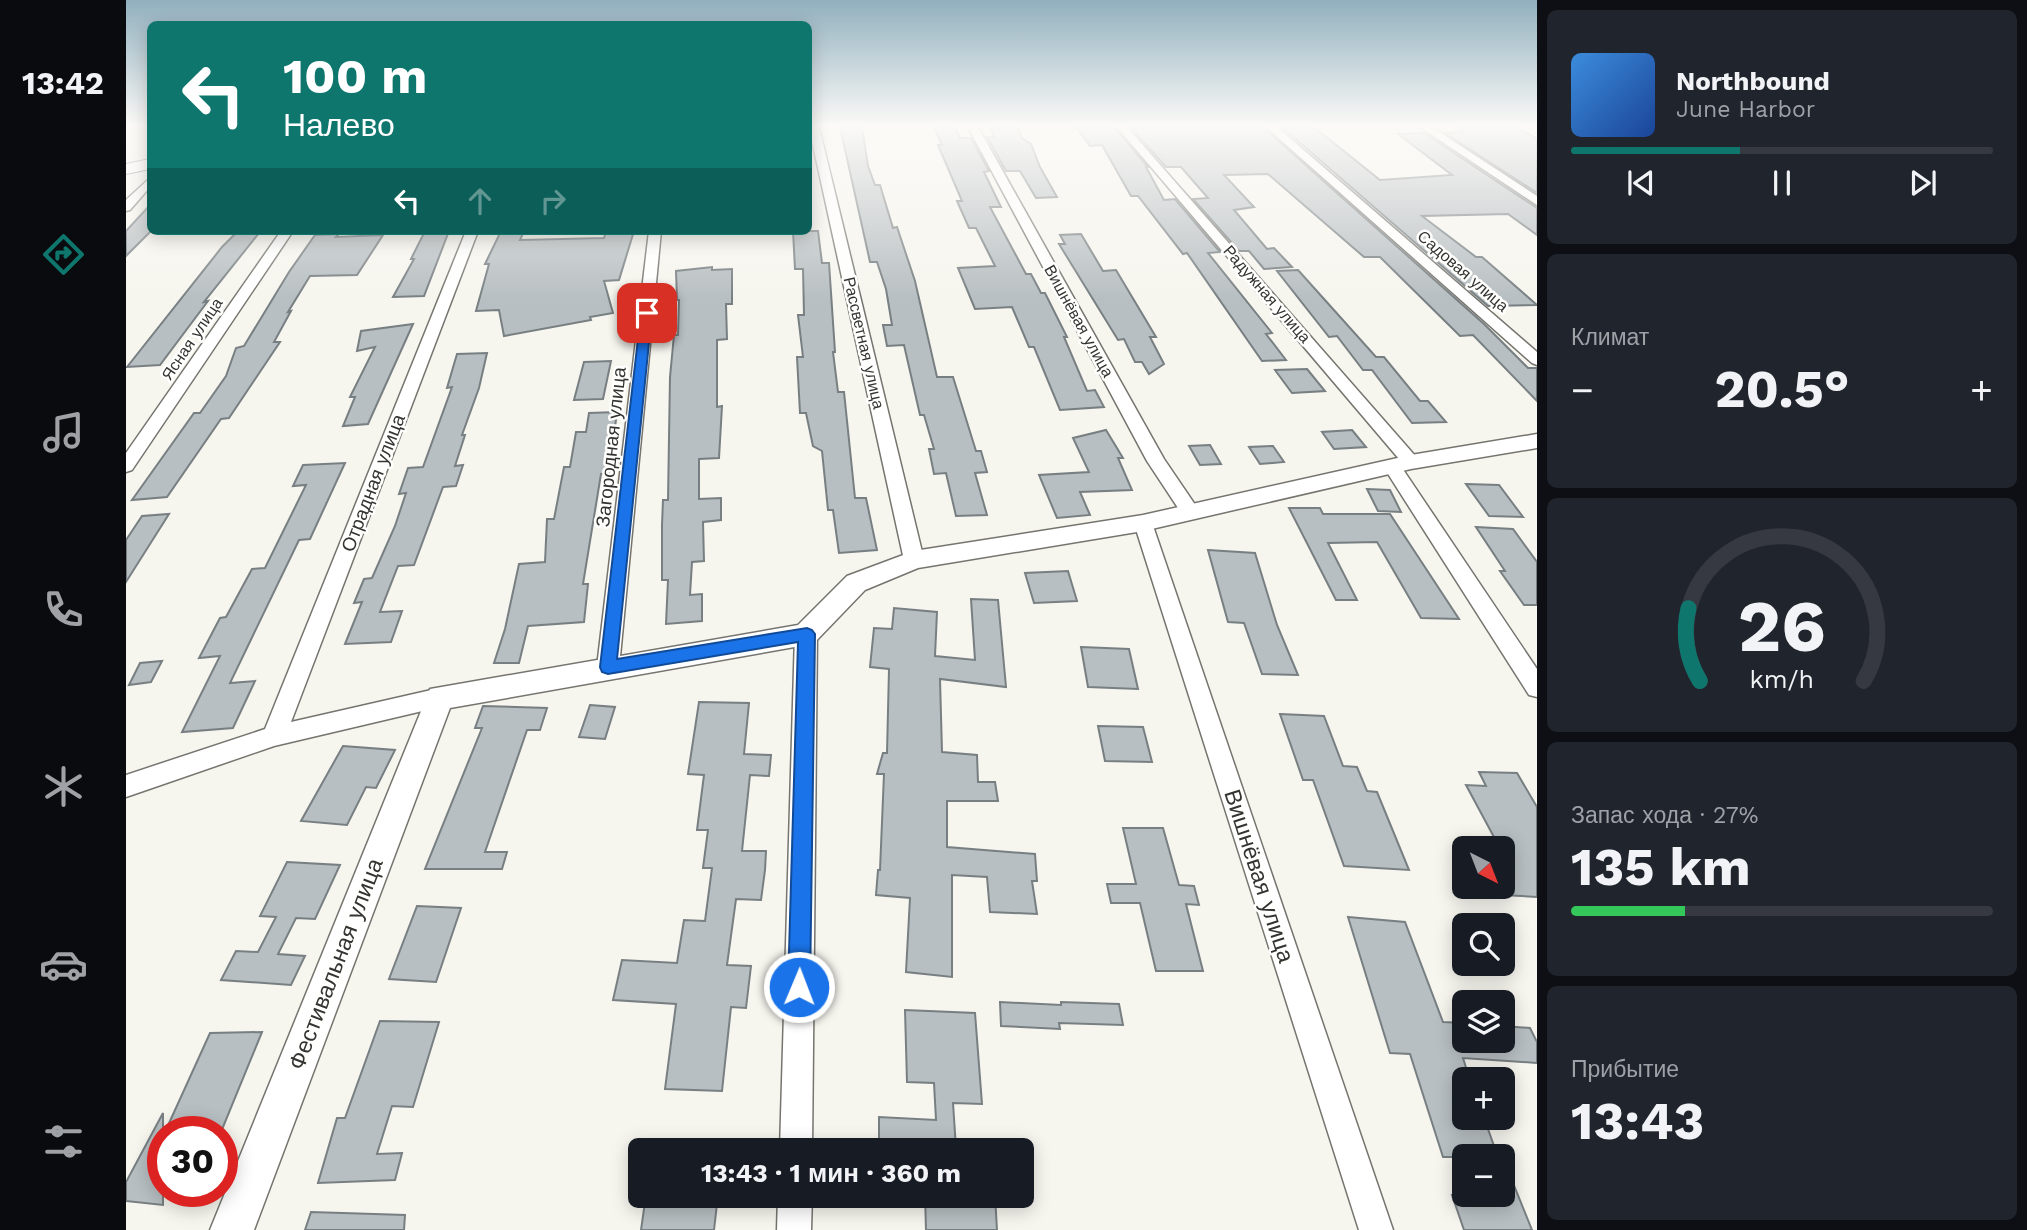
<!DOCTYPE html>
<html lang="ru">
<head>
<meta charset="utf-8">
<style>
  :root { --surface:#171b24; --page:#20242c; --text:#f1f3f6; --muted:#9ea1a6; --line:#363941; --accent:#0f766e }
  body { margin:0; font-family:"Work Sans",sans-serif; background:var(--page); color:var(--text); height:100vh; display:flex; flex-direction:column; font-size:26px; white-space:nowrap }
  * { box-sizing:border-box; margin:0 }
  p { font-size:23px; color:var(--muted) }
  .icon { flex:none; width:38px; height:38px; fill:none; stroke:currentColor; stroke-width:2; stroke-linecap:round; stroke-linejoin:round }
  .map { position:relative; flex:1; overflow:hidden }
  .side { display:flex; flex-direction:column; gap:10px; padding:10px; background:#0d0f14; width:490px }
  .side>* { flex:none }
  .top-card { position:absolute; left:21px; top:21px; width:665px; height:214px; border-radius:10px; box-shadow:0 4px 18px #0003; background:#0f766e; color:#fff; overflow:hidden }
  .needle { width:46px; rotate:138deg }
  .fabs { position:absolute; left:1326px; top:836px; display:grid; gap:14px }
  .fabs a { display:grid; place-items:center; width:63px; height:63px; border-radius:10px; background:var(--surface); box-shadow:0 4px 18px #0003; font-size:35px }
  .speed { position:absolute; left:21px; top:1116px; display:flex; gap:14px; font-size:35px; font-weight:700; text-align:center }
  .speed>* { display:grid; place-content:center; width:91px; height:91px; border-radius:50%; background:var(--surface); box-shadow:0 4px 18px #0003; line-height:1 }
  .speed .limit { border:10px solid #d22; background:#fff; color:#111 }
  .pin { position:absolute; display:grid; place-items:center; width:60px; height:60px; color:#fff; margin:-30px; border-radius:14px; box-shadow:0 4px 10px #0006 }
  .me { position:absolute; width:77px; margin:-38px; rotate:1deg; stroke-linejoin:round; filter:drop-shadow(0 0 5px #0008) }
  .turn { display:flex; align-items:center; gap:24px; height:147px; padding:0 21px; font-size:32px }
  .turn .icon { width:91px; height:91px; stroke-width:2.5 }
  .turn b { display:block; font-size:49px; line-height:60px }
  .lanes { display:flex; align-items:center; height:66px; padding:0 21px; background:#0003; justify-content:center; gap:35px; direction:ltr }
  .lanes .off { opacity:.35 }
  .big { font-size:52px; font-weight:700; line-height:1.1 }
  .side .card { flex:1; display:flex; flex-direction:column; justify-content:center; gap:10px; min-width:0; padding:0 24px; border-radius:10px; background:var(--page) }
  .side .dial { align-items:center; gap:0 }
  .dial svg { height:182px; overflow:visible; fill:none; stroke:var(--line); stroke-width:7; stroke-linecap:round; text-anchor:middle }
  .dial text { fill:var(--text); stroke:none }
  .song { display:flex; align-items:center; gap:21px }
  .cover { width:84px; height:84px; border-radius:10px; background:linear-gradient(135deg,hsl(210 70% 55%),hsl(220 70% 35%)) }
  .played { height:7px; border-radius:4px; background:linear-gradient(90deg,var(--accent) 40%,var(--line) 40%) }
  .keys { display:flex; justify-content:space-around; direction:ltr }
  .heat { display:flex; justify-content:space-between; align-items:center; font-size:38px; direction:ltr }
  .charge { height:10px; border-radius:5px; background:linear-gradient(90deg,#34c759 27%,var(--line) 0) }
  .trip { position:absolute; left:502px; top:1138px; width:406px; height:70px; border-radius:10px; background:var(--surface); box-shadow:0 4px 18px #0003; font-weight:700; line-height:70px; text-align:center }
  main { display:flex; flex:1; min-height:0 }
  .tabs { display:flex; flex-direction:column; width:126px; justify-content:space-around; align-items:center; background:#090b0e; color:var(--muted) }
  .tabs .icon { width:49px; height:49px }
  .tabs .on { color:var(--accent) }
  .tabs b { font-size:32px; color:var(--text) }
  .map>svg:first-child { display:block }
  .building { fill:#b8bfc2; stroke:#787f82; stroke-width:2 }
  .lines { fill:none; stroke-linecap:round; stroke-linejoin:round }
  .minor-casing { stroke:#75746e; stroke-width:3 }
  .tertiary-casing { stroke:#75746e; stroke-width:3 }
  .secondary-casing { stroke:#75746e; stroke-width:2 }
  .minor { fill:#fff; fill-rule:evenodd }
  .tertiary { fill:#fff; fill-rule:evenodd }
  .secondary { fill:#fff; fill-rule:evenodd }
  .route { fill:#1a73e8; stroke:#114b97; stroke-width:2 }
  .labels { text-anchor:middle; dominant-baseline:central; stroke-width:5; stroke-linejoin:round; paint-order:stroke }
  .far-street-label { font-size:16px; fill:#343431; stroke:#fffffe }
  .street-label { font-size:19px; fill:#343431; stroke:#fffffe }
  .near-street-label { font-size:23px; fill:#343431; stroke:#fffffe }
</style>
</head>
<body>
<main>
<nav class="tabs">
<b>13:42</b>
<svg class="icon on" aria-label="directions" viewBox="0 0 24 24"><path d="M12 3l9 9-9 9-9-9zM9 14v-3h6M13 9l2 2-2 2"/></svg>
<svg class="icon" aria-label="music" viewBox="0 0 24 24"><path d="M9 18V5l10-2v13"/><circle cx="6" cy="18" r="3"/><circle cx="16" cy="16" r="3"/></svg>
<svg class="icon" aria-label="phone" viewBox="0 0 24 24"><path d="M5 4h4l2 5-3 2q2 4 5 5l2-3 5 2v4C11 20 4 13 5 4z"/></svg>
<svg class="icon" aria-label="climate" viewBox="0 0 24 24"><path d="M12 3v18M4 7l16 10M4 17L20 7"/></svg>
<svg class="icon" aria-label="car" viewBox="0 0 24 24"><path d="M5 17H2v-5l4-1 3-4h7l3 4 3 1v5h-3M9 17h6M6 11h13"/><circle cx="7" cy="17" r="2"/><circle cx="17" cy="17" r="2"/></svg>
<svg class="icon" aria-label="filters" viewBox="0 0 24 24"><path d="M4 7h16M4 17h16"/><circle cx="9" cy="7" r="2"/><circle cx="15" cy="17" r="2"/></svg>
</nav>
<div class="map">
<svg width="1411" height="1230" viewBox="0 0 1411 1230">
  <rect width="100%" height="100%" fill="#f6f5ee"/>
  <path class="building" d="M714,127H736L742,166L749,185H754L767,228L771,227L789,281L811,377H827L850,451H855L861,472L849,473L861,515L830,516L820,473L808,474L803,449H808L798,415H794L778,345L761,346L757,325H766L760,289L751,262H744Z
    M829,127L834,138H845L863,171L858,172L875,207H864L900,274H905L915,293H919L941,337H938L961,391L969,390L978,407L934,410L908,347H903L886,307L849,309L832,268L869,266L850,228H843L831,201H836L812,145H816L808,128Z
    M950,127L989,128L1022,167H1020L1038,200L1049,199L1094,252L1082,253L1146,333L1140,334L1160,360L1136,361L1061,253L1057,254L1012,196H1005L976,145L964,146Z
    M1128,127L1138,128L1358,324L1402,368H1411V401L1347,335L1334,336L1254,257H1238L1142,174L1098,175L1128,207L1108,210L1141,249L1148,248L1166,267L1138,269L1123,251H1113L1067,199L1082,198L1055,167H1040L1005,128Z
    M1331,127H1391L1411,139V193L1319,133L1338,132Z
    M865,128H892L896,138L905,144L914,167L931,197L910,198L894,171H880L861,137H868Z
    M1157,128H1189L1254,180L1326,175L1272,134L1298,133L1411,208V235L1382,214L1296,216L1350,257H1356L1411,305L1362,306Z
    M24,205V232L0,256V231Z
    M299,231H323L298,296L267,297L288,259H285Z
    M375,231H398L394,240L478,238L480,231H508L493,280L478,281L487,313L464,317L465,320L378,336L373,310L350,311L363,264H359Z
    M667,231H692L696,263H703L709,352H707L712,392H718L729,498H740L751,550L713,553L707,510H702L696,451L687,446L680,413H674L671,357H677L672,315H678L677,269H669Z
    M133,233L78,302L82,301L34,365L1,367L96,247L109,234Z
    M213,234L210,237L257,235L231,275L184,276L162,312L165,311L148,342H154L103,418L95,419L41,497L6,500L68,413H74L100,376L110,348L118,346L163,272L189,235Z
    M955,234L977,271L990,270L1030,337H1024L1038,364L1023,374L1016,362H1009L998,339L992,340L933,244H939L934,235Z
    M586,267V270L606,269V304H600L601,339L591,340V407L596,406L593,458L573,459V499L595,498V520L577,522L578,561L566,562L564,595L576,594V621L540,624L542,580H536V525L537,500H542L544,377L548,335H552L553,300H551L550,271Z
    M1172,270L1250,357H1258L1294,401H1302L1320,422L1286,423L1246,370H1237L1211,336L1203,337L1151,271Z
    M287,324L242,424L217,426L229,397H224L249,347L231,351L235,331Z
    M361,353L353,388L336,435H339L329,466L337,465L330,486L317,487L288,565L272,566L254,612L276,611L265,642L219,644L236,602L228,603L238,579L246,578L269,526L280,493L273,494L282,468L297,467L326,387L321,388L331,354Z
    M485,361L477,399L448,400L458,362Z
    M1181,369L1199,391L1166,393L1149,370Z
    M491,412L483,473L475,474L457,584H462L458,622L402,626L393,663H368L379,629L393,564L419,562L421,519H428L438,467H444L450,432H460L463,413Z
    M980,430L997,458H992L1006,490L954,492L964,515L931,518L913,475L963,472L947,438Z
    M1226,430L1240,447L1208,449L1196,432Z
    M1084,445L1095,464L1074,465L1063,446Z
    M1147,446L1158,462L1134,464L1123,447Z
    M219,463L184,539L173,540L104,683L129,681L107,728L56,732L94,656L73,658L94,618L100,617L126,569L139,568L180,485L167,486L177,465Z
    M1340,484L1373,485L1397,517L1363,516Z
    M1241,489L1264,490L1275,512L1252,511Z
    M1163,508H1194L1197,514H1264L1333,619L1295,618L1251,542L1202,543L1231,600H1210Z
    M43,514L0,582V540L16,516Z
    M1350,527L1387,529L1411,562V605H1398L1374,571H1379Z
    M1082,550L1129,553L1151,625L1172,675L1136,674L1118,623L1102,622Z
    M942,571L951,601L908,603L899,573Z
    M845,599L872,600L880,687L814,679L816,752L851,755L852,782H869L872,801H821V847L909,854L911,881H906L911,914L864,912L861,877L826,875V977L780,972L784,898L750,895L752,870H754L758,774H751L757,753H761L763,669L744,667L748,628L766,629L768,608L811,612L809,656L849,660Z
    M955,647L1003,649L1012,689L962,687Z
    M36,661L25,682L3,685L14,663Z
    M573,702L623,703L618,754L645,755L643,776L624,775L616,851H640L639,870L635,900L610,899L601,965L625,966L620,1008L605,1007L596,1091L539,1089L550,1004L487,1000L496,960L551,963L558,920L579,921L586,868H577L582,830H571L578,775L562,774Z
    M464,705L489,707L479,739L453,737Z
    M357,706L421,708L414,730H401L359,852H381L376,869H299L356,728H349Z
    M1154,714L1198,716L1217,766L1231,767L1241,791L1251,792L1283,870L1218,866L1187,780H1177Z
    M972,726L1017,727L1026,762L979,761Z
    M217,746L269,750L250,788L240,787L221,825L175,821Z
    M1353,772L1391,773L1411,807V897L1377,895V839H1369L1340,785L1360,786Z
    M997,828H1037L1053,885L1068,886L1073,905L1060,904L1077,971H1030L1014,903H985L981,884H1010Z
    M161,862L214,865L189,919L170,918L152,954L179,956L165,985L95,980L110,951L132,952L150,917L134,916Z
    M291,906L335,908L310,982L263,979Z
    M1222,917L1279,922L1317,1022L1339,1023V1041H1377V1026L1404,1028L1411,1042V1063L1337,1058L1344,1080H1339V1118H1358L1372,1157H1317L1284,1054L1264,1053Z
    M874,1002L935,1005V1002L993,1004L997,1025L933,1023L934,1029L875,1026Z
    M779,1010L849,1013L856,1104L827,1103L830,1148L753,1144V1117L810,1120L808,1083L781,1082Z
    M254,1021L313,1022L287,1107L266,1106L251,1154L276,1153L269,1180L192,1183L211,1118H219Z
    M136,1032L95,1132H39L84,1033Z
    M37,1113V1205L0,1201V1182Z
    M1377,1158L1406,1230H1338L1326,1195H1377Z
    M520,1195H592L588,1230H515Z
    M799,1195H869L871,1230H800Z
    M185,1212L279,1215L278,1230H179Z"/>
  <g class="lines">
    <g class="minor-casing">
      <path id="minor" d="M683,127H693L798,560L795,565L788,567L781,565L778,560Z
        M842,127H852L1038,459L1074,512L1072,517H1058L1021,461Z
        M991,127H1001L1291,458L1294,462L1291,466H1279Z
        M1140,127H1151L1411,352V365L1406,363Z
        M1294,127H1306L1411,196V205Z
        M24,178V187L4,210L0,211V200Z
        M155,231H167L6,470L0,472V453Z
        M340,231H352L165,722L314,688L322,691L325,698L322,705L148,746L0,797V775L139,729Z
        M523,231H535L493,667L490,673L482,676L474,673L471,667Z
        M1266,460L1272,462L1411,669V697L1403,695L1257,466Z
        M1017,516L1024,518L1026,523L1267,1230H1233L1008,523L1010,518Z
        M680,626L688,628L691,634L686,1150H654L669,634L672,628Z
        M652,1195H686L685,1230H651Z"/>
    </g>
    <g class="tertiary-casing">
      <path id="tertiary" d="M1411,434V448L1285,469L1017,531L792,568L739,590L689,642L680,645L324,708L128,1230H84L304,689L672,625L721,576L788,551L1017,515L1285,455Z"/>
    </g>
    <g class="secondary-casing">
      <path id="secondary" d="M24,159V169L0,174V164Z"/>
    </g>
    <use href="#minor" class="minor"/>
    <use href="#tertiary" class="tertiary"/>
    <use href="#secondary" class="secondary"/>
  </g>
  <linearGradient id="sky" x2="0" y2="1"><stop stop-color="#91b0be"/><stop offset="0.42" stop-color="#fbfaf7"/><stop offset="1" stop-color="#fbfaf7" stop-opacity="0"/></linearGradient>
  <rect width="1411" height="299" fill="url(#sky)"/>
  <path class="route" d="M521,309L526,313L491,659L681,628L686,630L689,634L684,987L681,995L673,998L665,995L662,987L672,642L482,674L476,672L474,667L515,313Z"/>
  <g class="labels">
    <g class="far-street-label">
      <text transform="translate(1337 271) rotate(41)">Садовая улица</text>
      <text transform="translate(1141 294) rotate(49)">Радужная улица</text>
      <text transform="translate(953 321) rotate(61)">Вишнёвая улица</text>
      <text transform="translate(66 339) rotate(-56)">Ясная улица</text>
      <text transform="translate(738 343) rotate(77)">Рассветная улица</text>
    </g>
    <g class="street-label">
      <text transform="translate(485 447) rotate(-84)">Загородная улица</text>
      <text transform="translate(247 483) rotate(-69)">Отрадная улица</text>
    </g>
    <g class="near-street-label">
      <text transform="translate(1133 876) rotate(72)">Вишнёвая улица</text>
      <text transform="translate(210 964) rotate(-69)">Фестивальная улица</text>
    </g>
  </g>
</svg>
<div class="fabs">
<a><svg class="needle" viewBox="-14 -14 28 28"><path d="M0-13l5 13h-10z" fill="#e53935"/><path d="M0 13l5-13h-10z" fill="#9ea1a6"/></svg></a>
<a><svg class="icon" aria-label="search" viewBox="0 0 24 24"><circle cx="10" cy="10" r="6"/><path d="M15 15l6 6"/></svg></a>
<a><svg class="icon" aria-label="layers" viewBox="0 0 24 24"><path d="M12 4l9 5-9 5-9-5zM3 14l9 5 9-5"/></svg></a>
<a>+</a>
<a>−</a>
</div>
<div class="speed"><div class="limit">30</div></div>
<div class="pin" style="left:521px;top:313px;background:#d93025"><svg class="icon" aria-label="arrive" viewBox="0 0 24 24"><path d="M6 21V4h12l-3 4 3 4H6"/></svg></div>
<svg class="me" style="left:673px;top:987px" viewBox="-20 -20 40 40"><circle r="17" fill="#1a73e8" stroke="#fff" stroke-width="3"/><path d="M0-11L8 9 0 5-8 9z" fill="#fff"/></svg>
<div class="trip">13:43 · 1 мин · 360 m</div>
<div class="top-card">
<div class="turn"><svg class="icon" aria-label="left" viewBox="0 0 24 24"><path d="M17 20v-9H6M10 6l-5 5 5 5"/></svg><div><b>100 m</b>Налево</div></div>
<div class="lanes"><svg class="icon" aria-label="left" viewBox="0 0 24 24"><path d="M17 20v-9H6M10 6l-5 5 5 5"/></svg><svg class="icon off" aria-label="ahead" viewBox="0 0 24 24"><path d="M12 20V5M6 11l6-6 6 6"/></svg><svg class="icon off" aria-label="right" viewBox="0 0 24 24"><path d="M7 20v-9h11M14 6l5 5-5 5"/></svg></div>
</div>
</div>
<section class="side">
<div class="card">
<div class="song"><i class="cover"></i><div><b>Northbound</b><p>June Harbor</p></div></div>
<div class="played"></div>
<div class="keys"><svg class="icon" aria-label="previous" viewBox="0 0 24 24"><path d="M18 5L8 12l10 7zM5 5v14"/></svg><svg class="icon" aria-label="pause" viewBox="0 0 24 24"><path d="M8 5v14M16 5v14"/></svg><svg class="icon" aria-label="next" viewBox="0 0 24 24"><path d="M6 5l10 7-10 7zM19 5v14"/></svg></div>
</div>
<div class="card"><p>Климат</p>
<div class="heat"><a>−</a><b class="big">20.5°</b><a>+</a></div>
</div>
<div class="card dial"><svg viewBox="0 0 100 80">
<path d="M14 69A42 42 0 1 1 86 69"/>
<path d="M14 69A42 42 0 0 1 9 37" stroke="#0f766e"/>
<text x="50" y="56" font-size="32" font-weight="700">26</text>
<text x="50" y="72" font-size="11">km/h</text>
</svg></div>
<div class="card"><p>Запас хода · 27%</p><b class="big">135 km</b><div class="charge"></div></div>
<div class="card"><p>Прибытие</p><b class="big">13:43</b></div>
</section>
</main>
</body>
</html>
